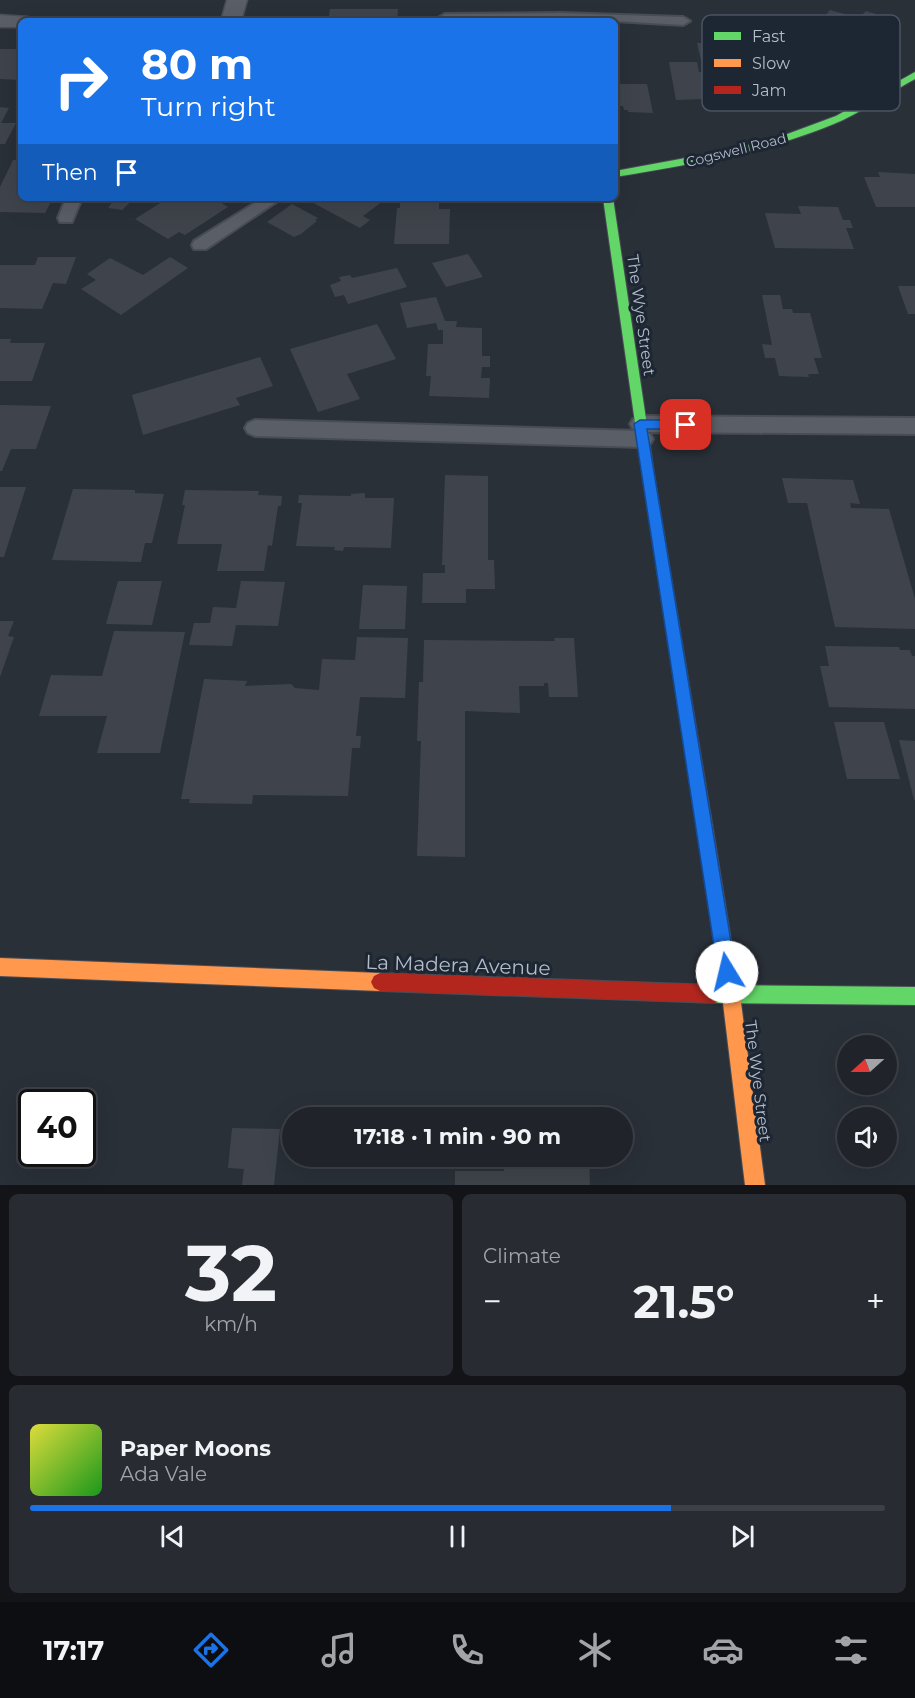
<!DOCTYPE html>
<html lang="en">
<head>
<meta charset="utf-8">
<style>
  :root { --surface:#20242a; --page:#282c32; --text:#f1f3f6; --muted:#a2a4a8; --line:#3d4147; --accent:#1a73e8 }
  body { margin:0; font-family:Montserrat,sans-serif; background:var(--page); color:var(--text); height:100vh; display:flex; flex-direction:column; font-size:22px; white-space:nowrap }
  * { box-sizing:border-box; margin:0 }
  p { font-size:20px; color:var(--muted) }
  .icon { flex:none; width:33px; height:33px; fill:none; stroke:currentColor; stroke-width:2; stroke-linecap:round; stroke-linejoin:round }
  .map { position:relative; height:1185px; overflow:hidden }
  .drawer { display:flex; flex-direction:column; gap:9px; padding:9px; background:#121417; flex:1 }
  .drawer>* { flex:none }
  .top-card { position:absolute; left:18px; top:18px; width:600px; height:183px; border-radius:9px; box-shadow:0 6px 24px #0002,0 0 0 2px var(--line); background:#1a73e8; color:#fff; overflow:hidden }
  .needle { width:39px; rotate:249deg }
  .controls { position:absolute; left:837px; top:1035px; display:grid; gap:12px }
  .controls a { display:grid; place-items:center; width:60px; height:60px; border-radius:50%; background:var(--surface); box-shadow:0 6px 24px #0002,0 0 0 2px var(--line); font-size:30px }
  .speed { position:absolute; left:18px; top:1089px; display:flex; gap:12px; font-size:30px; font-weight:700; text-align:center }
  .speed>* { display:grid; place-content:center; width:78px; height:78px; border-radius:50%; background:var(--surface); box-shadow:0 6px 24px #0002,0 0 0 2px var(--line); line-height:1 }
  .speed .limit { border:3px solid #111; border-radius:9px; background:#fff; color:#111 }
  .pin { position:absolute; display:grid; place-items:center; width:51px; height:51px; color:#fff; margin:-26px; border-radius:12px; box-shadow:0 3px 9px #0006 }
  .me { position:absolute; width:66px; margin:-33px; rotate:351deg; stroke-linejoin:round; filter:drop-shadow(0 0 4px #0008) }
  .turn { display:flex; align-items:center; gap:21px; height:126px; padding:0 24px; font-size:27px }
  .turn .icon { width:78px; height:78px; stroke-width:2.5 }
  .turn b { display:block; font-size:42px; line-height:51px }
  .then { display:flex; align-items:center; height:57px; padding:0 24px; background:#0003; gap:12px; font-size:22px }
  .big { font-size:45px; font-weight:700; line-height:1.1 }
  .drawer .tile { flex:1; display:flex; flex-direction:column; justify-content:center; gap:9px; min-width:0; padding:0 21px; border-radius:9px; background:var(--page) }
  .drawer .dial { align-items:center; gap:0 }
  .dial b { font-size:78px; line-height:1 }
  .song { display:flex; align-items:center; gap:18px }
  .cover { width:72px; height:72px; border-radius:9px; background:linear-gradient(135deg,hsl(60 70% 55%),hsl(120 70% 35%)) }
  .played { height:6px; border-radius:3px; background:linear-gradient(90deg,var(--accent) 75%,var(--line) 75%) }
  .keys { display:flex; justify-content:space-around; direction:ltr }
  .heat { display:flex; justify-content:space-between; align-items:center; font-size:33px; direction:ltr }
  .drawer .tiles { flex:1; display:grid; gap:9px; grid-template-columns:1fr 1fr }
  .tile:last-child { grid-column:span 2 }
  .trip { position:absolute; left:282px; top:1107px; width:351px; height:60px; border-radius:30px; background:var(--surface); box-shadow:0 6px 24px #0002,0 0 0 2px var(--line); font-weight:700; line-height:60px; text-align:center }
  .tab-bar { display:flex; height:96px; justify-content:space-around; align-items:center; background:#0d0e11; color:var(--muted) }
  .tab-bar .icon { width:42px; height:42px }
  .tab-bar .on { color:var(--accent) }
  .tab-bar b { font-size:27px; color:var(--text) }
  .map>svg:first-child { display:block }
  .building { fill:#3f444c }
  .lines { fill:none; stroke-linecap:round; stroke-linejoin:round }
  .lane-casing { stroke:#484c55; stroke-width:4 }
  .street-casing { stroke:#484c55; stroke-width:3 }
  .fast-casing { stroke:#484c55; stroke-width:2 }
  .slow-casing { stroke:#484c55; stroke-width:2 }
  .jam-casing { stroke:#484c55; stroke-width:2 }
  .lane { fill:#5a5e66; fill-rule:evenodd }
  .street { fill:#5a5e66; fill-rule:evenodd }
  .fast { fill:#63d668; fill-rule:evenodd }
  .slow { fill:#ff974d; fill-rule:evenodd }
  .jam { fill:#b3261e; fill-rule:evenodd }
  .route { fill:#1a73e8; stroke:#114b97; stroke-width:1.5 }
  .labels { text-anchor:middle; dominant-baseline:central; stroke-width:6; stroke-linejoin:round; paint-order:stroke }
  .far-street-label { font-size:14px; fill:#b4bcc9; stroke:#1d2633 }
  .street-label { font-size:16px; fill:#b4bcc9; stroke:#1d2633 }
  .near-street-label { font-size:20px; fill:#b4bcc9; stroke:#1d2633 }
  .key { fill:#1d2633; stroke:#4a5360; stroke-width:1.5 }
  .key-label { font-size:16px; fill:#b4bcc9 }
</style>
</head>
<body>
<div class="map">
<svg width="915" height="1185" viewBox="0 0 915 1185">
  <rect width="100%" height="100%" fill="#2a3038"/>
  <path class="building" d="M330,9H398L397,21H328Z
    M830,10L859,18L866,11L892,19L861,55L837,51L833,56L815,50L833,30L817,25Z
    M697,43H725L729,60H701Z
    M0,49H21V80L0,79Z
    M669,62H697L699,72L724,73L730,98L676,100Z
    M615,84H647L653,113L628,112V110H624L623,106H615Z
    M0,107L9,108L1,123H16L5,144H0Z
    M13,160H21V198H53L45,213L0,212V187Z
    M878,172L915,174V207H876L864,177H880Z
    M103,198H135L122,210L108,208L113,201Z
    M168,198H213L228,207L185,235L179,232L168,239L135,219Z
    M304,198H387L363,216L370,220L360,228Z
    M400,202H439V209H450L449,244H394L397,208H400Z
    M292,204L318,218L315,220L317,221L301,234L294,237L267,222Z
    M798,206L838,207L843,220H850L853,228H846L854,249L775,248L765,213L801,214Z
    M468,254L483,277L446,287L432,263Z
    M38,257H76L66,284L53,283L42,309L0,308V265H35Z
    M170,257L188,268L121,315L81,289L96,280L87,274L110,258L143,275Z
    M397,268L407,287L348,304L344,295L335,297L330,285L341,281L339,277L350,275L352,278Z
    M898,286H915V314H908Z
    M762,295H780L783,309H792L793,313H810L822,358H814L819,374H808L809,377L779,376L775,358H765L762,344L772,345Z
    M436,297L445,321H457L456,327L482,328V356H490V367H482L481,378H490L489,398L429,396L431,376H426L428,344H443V330H438L436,323L407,328L400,303Z
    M377,324L396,359L347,374L360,399L318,412L290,349Z
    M0,339H11L10,343H45L32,381H0Z
    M260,357L273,386L236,398L240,405L143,435L132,395Z
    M0,405L51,406L36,449H11L2,471H0Z
    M445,475L488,476V560H494L495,589H466V603H422L423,573H445V565H442Z
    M782,478L853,480L860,504L850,503L851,508L889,509L915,599V629L835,627L807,503H788Z
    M0,487H26L4,557H0Z
    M73,489L135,490V493L164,494L152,543H145L141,562L52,560Z
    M185,490L259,491L258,495L282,496L281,506H278L272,546L268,545L264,571H217L222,544H177L185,505H182Z
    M365,493V498H394L391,548L344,547L343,551L334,550L335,547L296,546L302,503H298L299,495L351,496V494Z
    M118,581H162L152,625L106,624Z
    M241,581L285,582L278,626L236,625L232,646L189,645L194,623H210L213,607L236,608Z
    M363,585L407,586L405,629H359Z
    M0,621H14L8,636L14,637L0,677Z
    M114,631L185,632L160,753H97L107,716H39L51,675L102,676Z
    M357,637L408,638L405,698L360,697L356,736H361L360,748H352L348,796L253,795L252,804L189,803L190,799H181L204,679L247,681L245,686L291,684L295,688L319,690L322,659L355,660Z
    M554,638H574L578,697H549L548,683H544V686H519L520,713L465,711V857L417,856L421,741H417L419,682H423L424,640L555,641Z
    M825,646L899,647L900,650H910L912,656H915V709L829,707L820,666H829Z
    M834,722H884L900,779H847Z
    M899,740L915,741V800H914Z
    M232,1128L280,1129L274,1185H242L244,1169L228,1168Z
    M504,1156H589L590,1185H455V1171H504Z"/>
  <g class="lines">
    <g class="lane-casing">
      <path id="lane" d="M561,13L683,17L690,21L683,25L615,21H441L438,18L445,14Z
        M66,198H82L72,222H60L58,218Z
        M263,198H282L206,249H194L192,245L194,241Z
        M640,416L915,418V434L644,432L650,434L653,439L650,444L643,447L255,436L248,433L245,428L248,423L255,420L639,431L633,429L630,424L633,419Z"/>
    </g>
    <g class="street-casing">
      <path id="street" d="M227,0H247L241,21H221Z
        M0,15L28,17L31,21H21V27H0Z"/>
    </g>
    <g class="fast-casing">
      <path id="fast" d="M915,72V79C891,92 868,108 843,120C771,152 692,164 615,177V171L729,150L782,136L836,116Z
        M603,198H613L656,486L650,491L644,486Z
        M715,985L915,987V1005L715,1003L709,1000L706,994L709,988Z"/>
    </g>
    <g class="slow-casing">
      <path id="slow" d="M703,809L709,811L711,817L740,995L765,1185H745L722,995L695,817L697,811Z
        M0,958L380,973L386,976L389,982L386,988L380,991L0,976Z"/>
    </g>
    <g class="jam-casing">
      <path id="jam" d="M650,481L656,486L711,817L709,823L703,825L697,823L695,817L644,486Z
        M380,973L715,985L721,988L724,994L721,1000L715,1003L380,991L374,988L371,982L374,976Z"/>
    </g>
    <use href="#lane" class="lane"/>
    <use href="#street" class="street"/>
    <use href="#fast" class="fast"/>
    <use href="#slow" class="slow"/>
    <use href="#jam" class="jam"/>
  </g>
  <path class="route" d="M640,420H686L692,425L686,429H647L736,972L733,978L727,981L721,978L718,972L634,424Z"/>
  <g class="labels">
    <g class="far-street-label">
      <text transform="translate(736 150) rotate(-14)">Cogswell Road</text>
    </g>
    <g class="street-label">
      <text transform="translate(641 315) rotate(82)">The Wye Street</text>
      <text transform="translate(758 1081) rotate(83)">The Wye Street</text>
    </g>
    <g class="near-street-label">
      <text transform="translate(458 965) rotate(2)">La Madera Avenue</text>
    </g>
  </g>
  <rect x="702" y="15" width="198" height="96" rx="9" class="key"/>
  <rect x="714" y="32" width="27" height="8" fill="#63d668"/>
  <rect x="714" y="59" width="27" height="8" fill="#ff974d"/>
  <rect x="714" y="86" width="27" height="8" fill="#b3261e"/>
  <g class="key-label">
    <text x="752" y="42">Fast</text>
    <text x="752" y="69">Slow</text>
    <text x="752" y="96">Jam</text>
  </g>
</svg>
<div class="controls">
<a><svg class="needle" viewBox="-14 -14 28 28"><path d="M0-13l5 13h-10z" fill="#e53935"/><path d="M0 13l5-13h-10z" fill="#a2a4a8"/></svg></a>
<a><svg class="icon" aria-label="sound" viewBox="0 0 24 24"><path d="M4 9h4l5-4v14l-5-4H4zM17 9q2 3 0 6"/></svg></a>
</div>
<div class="speed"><div class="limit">40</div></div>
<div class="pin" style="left:686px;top:425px;background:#d93025"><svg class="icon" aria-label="arrive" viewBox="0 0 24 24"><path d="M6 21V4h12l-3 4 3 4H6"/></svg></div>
<svg class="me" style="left:727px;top:972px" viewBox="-20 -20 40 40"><circle r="19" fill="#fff"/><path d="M0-13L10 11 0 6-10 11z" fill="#1a73e8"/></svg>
<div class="trip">17:18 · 1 min · 90 m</div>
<div class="top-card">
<div class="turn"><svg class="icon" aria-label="right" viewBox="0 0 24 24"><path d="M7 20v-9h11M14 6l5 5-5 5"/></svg><div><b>80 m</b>Turn right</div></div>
<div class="then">Then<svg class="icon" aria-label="arrive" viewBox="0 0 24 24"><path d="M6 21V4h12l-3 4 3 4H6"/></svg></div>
</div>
</div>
<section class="drawer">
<div class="tiles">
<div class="tile dial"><b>32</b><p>km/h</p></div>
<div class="tile"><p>Climate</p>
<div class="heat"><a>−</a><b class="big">21.5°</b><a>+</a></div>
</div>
<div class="tile">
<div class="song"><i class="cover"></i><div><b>Paper Moons</b><p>Ada Vale</p></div></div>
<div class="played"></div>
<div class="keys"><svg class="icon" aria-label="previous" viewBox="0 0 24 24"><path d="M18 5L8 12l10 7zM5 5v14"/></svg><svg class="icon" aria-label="pause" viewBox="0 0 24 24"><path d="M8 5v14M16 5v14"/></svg><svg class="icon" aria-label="next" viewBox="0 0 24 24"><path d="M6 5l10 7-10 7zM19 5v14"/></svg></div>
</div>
</div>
</section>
<nav class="tab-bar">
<b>17:17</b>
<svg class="icon on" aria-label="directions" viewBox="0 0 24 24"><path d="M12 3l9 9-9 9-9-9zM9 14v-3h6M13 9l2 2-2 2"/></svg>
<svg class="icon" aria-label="music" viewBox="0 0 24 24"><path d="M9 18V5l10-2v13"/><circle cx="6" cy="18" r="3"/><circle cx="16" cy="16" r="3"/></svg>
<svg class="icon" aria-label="phone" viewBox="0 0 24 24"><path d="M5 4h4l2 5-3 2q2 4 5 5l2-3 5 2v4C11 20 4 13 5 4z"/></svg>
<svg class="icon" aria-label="climate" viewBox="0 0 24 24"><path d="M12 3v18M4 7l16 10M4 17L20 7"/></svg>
<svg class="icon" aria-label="car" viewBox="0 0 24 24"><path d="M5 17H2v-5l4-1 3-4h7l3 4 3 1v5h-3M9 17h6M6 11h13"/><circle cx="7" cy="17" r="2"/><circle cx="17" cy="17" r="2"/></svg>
<svg class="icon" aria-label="filters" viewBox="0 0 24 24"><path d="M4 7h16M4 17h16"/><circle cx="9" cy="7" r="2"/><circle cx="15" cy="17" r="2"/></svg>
</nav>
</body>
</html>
